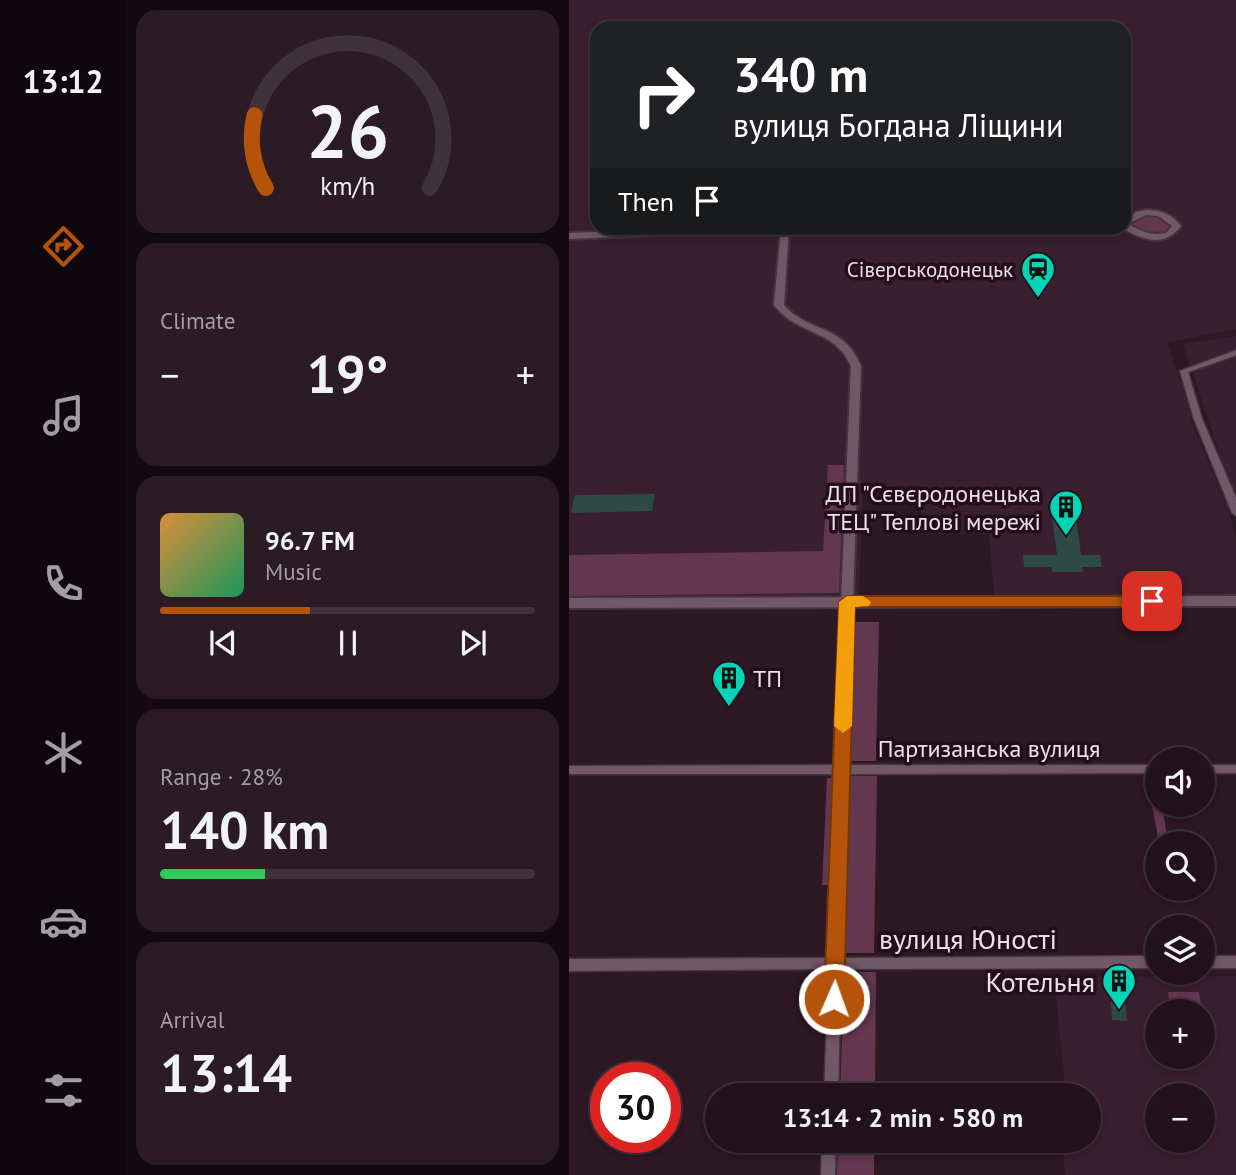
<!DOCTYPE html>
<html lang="en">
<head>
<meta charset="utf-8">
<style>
  :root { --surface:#22121b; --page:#2a1b24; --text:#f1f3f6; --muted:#a29ea3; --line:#3f323a; --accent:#b45309 }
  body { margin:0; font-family:"PT Sans",sans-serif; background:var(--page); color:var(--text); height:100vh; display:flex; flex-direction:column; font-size:26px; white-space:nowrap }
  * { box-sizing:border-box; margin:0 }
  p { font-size:23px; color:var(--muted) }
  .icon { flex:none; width:38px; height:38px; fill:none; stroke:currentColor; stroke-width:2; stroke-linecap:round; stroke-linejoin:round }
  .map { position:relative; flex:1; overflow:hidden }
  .panel { display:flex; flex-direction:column; gap:10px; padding:10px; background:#130a0f; width:443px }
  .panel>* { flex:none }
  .banner { position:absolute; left:21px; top:21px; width:541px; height:214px; border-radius:21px; box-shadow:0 4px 10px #0003,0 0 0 2px var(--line); background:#202124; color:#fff; overflow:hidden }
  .fabs { position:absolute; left:576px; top:747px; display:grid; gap:14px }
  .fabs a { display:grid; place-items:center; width:70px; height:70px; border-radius:50%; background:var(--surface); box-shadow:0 4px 10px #0003,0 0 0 2px var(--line); font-size:35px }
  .speed { position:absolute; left:21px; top:1062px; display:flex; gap:14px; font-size:35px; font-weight:700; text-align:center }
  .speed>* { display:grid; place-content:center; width:91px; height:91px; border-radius:50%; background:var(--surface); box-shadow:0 4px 10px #0003,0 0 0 2px var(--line); line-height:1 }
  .speed .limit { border:10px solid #d22; background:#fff; color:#111 }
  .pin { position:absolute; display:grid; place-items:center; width:60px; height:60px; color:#fff; margin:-30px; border-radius:14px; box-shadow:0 4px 10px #0006 }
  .me { position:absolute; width:77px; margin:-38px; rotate:2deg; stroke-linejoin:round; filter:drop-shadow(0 0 5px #0008) }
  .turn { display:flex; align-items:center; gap:24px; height:147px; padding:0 28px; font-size:32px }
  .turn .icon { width:91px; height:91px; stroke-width:2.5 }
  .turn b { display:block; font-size:49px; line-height:60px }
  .then { display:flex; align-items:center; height:66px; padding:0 28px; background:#0003; gap:14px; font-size:26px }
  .big { font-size:52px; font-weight:700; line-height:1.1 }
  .panel .card { flex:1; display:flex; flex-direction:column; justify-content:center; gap:10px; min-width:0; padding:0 24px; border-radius:21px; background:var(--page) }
  .panel .dial { align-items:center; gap:0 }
  .dial svg { height:182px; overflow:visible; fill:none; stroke:var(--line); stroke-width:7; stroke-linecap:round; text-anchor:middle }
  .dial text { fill:var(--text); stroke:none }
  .song { display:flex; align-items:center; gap:21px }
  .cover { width:84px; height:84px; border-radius:10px; background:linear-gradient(135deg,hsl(30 70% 55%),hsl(150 70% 35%)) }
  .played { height:7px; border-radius:4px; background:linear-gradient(90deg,var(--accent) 40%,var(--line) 40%) }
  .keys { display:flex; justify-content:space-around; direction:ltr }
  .heat { display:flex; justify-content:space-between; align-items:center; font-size:38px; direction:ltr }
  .charge { height:10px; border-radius:5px; background:linear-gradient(90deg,#34c759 28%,var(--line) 0) }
  .trip { position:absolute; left:136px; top:1083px; width:396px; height:70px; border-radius:35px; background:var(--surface); box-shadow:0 4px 10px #0003,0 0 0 2px var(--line); font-weight:700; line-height:70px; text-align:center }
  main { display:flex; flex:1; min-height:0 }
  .dock { display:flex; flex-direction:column; width:126px; justify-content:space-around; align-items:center; background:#0e070b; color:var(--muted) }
  .dock .icon { width:49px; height:49px }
  .dock .active { color:var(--accent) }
  .dock b { font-size:32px; color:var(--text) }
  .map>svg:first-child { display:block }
  .built { fill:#3a1f2f; fill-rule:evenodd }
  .green { fill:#643751 }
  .building { fill:#2d4b44 }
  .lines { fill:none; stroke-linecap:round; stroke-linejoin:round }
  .minor-casing { stroke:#44343d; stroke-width:3 }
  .tertiary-casing { stroke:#44343d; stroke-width:4 }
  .secondary-casing { stroke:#44343d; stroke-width:4 }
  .minor { fill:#725866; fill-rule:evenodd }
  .tertiary { fill:#725866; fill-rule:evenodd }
  .secondary { fill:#725866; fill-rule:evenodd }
  .route { fill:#b45309; stroke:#753606; stroke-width:2 }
  .slow { fill:#f59e0b }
  .labels { text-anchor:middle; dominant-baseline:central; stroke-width:7; stroke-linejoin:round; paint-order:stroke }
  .far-poi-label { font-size:21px; fill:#eedfe7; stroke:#230f1b; text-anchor:end }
  .poi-label { font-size:24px; fill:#eedfe7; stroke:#230f1b; text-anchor:end }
  .street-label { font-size:24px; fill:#eedfe7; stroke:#230f1b }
  .near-street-label { font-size:28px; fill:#eedfe7; stroke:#230f1b }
  .near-poi-label { font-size:28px; fill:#eedfe7; stroke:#230f1b; text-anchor:end }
</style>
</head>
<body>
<main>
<nav class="dock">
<b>13:12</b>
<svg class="icon active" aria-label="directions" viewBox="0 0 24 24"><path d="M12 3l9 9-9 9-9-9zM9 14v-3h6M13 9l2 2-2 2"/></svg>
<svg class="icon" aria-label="music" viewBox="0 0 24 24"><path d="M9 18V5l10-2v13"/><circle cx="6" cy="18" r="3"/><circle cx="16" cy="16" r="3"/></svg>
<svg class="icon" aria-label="phone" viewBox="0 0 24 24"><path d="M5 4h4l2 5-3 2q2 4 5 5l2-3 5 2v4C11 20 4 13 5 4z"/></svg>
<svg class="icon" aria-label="climate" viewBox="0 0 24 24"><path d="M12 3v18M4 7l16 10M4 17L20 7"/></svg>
<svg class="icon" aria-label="car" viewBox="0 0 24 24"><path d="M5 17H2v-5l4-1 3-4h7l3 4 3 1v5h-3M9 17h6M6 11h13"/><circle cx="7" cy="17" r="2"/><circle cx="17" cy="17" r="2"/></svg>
<svg class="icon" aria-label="filters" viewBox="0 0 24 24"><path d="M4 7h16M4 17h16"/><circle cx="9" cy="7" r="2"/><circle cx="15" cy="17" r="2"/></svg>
</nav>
<section class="panel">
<div class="card dial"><svg viewBox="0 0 100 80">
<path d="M14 69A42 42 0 1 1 86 69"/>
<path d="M14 69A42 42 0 0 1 9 37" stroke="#b45309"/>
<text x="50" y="56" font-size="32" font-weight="700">26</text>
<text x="50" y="72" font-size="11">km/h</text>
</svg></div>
<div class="card"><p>Climate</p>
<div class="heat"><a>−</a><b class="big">19°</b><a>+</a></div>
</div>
<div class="card">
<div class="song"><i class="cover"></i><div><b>96.7 FM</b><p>Music</p></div></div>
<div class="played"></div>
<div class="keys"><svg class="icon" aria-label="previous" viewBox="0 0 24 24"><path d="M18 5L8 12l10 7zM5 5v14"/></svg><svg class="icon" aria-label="pause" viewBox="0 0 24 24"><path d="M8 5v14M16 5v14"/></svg><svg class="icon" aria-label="next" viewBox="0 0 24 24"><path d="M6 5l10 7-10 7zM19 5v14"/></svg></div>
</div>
<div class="card"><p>Range · 28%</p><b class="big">140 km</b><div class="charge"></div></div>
<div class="card"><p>Arrival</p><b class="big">13:14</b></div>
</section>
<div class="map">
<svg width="668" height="1175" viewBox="0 0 668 1175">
  <rect width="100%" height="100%" fill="#2d1824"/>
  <path class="built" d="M0,0H667V329L598,342L620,405L623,424L658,505L667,537V594L425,595L420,534H353L351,486L294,487L290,595L0,597ZM28,28H555V228H28Z
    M667,336V503L614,344Z
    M667,976V1175H496L493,1141H520V1096L497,1095L485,977ZM588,1012H634V1057H588ZM588,1096H634V1141H588Z"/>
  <path class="green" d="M577,215L593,217L603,227C592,241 577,233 563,228V221Z
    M259,465H275L270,593L0,596V555L254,551Z
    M284,622H310L307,761H279Z
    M281,776H308L305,953H276Z
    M258,778H266L263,885H253Z
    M588,782V805H593L599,843H590L579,783Z
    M275,972H307L306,1095H271Z
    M599,992H630L633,1011H602Z
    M269,1141H305V1175H268Z"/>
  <path class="building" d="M86,494L83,511L2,513L6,495Z
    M507,518L512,555H531L533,567H513L514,572H483V567H455L454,555H488L483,519Z
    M542,1001H556L558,1021L543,1020Z"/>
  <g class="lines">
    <g class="minor-casing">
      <path id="minor" d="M668,350V355L619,372L633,419L668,500V516L663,513L625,419L611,371Z
        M278,599L283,602L278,765H588V773L278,774L273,958L588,956V968L272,969L269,1096H255L260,969L0,971V959L260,958L267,774H0V766L267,765L273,602Z
        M634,765H668V773H634Z
        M634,956H668V968H634Z
        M253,1141H267L266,1175H252Z"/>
    </g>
    <g class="tertiary-casing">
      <path id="tertiary" d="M577,210C592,210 603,214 612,226C594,249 574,239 552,228H555V220L567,212ZM577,215L589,216L603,226L597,233C582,236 572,231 559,224Z
        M129,228H182L178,231L0,239V233Z
        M212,228H220L215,305C242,335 273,322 292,366L284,602L278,606L272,602L282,366C265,328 229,336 205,305Z"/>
    </g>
    <g class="secondary-casing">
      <path id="secondary" d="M668,596V606L0,608V598Z"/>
    </g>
    <use href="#minor" class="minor"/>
    <use href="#tertiary" class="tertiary"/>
    <use href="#secondary" class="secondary"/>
  </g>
  <path class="route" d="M278,596H583L591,601L583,607H286L275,999L272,1006L265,1009L258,1006L255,999L270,602Z"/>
  <path class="slow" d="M278,596H294L302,602L300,606L286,607L283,726L274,733L265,726L270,602Z"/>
  <defs>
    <g id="station-pin" transform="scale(1.75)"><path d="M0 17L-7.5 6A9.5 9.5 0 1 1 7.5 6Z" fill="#02d5b6" stroke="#230f1b"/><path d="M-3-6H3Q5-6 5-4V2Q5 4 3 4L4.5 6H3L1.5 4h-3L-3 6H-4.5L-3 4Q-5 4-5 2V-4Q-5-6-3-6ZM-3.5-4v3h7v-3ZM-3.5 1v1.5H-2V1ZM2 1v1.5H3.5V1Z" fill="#111"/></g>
    <g id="building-pin" transform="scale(1.75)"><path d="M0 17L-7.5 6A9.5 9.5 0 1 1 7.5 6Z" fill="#02d5b6" stroke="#230f1b"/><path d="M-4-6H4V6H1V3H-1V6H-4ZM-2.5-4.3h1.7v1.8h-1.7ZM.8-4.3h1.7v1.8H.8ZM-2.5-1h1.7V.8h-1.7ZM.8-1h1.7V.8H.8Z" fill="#111"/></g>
  </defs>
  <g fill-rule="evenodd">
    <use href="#station-pin" x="469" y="269"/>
    <use href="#building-pin" x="497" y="507"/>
    <use href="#building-pin" x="160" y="678"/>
    <use href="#building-pin" x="550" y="981"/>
  </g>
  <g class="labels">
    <g class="far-poi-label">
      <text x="444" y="269">Сіверськодонецьк</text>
    </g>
    <g class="poi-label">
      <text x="472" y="493">ДП "Сєвєродонецька<tspan x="472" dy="28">ТЕЦ" Теплові мережі</tspan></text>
      <text x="184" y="678" text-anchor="start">ТП</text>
    </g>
    <g class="street-label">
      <text x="420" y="748">Партизанська вулиця</text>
    </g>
    <g class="near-street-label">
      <text x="399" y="938">вулиця Юності</text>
    </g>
    <g class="near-poi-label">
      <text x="526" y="981">Котельня</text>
    </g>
  </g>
</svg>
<div class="fabs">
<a><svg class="icon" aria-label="sound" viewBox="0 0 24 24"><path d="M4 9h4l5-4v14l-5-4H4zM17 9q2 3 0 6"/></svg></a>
<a><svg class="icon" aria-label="search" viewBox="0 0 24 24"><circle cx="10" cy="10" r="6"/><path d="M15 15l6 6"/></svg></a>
<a><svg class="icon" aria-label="layers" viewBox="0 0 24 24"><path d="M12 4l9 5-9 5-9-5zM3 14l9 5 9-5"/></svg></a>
<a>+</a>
<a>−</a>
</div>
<div class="speed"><div class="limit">30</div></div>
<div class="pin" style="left:583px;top:601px;background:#d93025"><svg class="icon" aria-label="arrive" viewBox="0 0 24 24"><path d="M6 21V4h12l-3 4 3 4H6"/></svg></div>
<svg class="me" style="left:265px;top:999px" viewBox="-20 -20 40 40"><circle r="17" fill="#b45309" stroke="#fff" stroke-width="3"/><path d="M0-11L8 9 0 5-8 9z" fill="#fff"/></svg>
<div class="trip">13:14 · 2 min · 580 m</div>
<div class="banner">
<div class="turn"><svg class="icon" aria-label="right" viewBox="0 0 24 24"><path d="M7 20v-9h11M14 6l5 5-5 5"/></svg><div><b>340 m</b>вулиця Богдана Ліщини</div></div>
<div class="then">Then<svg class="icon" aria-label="arrive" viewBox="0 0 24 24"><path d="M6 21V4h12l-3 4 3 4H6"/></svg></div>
</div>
</div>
</main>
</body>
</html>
